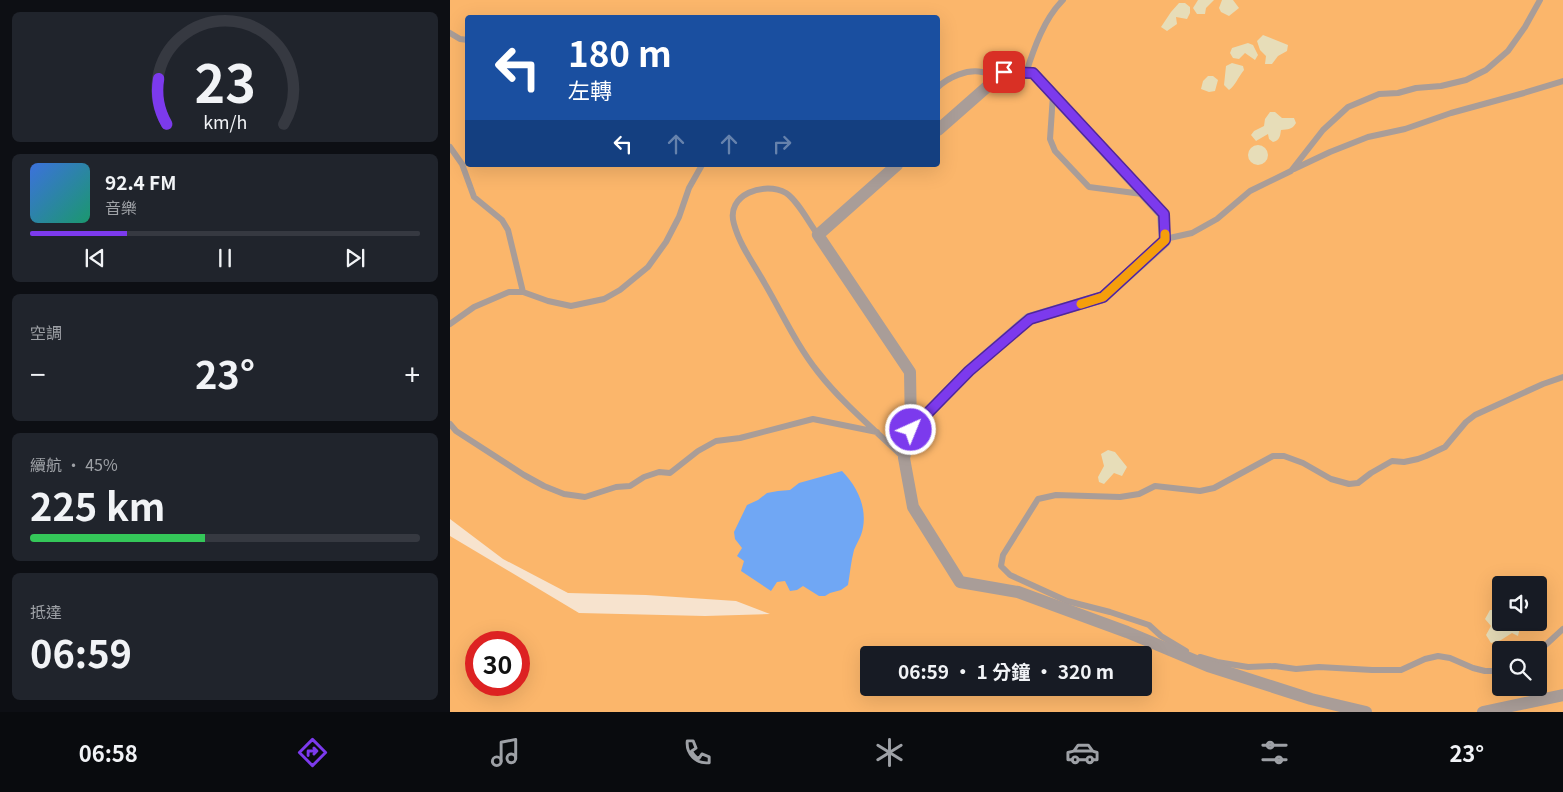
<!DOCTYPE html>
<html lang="zh-TW">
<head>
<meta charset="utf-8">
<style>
  :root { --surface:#171b24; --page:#20242c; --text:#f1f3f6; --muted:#9ea1a6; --line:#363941; --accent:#7c3aed }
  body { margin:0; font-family:Georgia,"Noto Sans TC",serif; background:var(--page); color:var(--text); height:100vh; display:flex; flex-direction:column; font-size:19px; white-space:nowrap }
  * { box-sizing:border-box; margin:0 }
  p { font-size:16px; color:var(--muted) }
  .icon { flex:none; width:28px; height:28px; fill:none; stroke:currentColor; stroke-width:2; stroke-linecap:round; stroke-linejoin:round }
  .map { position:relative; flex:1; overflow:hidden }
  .side { display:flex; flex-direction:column; gap:12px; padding:12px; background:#0d0f14; width:450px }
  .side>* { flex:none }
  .guide { position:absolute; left:15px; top:15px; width:475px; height:152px; border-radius:5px; box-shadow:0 5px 20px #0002; background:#1a4fa0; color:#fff; overflow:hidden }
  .fabs { position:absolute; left:1042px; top:576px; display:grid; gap:10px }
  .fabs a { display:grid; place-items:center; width:55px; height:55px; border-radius:5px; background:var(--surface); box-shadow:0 5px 20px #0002; font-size:25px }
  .speed { position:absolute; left:15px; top:631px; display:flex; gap:10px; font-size:25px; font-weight:700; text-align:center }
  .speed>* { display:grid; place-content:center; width:65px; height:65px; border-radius:50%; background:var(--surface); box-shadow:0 5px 20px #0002; line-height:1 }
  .speed .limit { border:8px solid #d22; background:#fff; color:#111 }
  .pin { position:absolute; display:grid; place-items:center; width:42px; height:42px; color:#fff; margin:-21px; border-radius:10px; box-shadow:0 2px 8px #0006 }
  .me { position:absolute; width:55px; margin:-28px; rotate:44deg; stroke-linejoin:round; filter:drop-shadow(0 0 4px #0008) }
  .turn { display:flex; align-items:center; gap:18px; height:105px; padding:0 20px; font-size:22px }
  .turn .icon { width:65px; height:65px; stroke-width:2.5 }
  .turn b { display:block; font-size:35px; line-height:42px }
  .lanes { display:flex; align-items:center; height:48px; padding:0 20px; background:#0003; justify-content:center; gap:25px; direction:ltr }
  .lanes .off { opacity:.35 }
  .big { font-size:38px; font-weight:700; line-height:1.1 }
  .side .card { flex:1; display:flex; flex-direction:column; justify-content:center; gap:8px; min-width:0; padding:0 18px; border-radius:8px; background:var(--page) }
  .side .dial { align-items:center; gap:0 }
  .dial svg { height:130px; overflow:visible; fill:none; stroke:var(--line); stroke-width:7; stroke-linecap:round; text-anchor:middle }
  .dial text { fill:var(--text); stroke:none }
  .song { display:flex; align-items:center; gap:15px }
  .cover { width:60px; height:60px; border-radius:8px; background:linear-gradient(135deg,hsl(220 70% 55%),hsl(160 70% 35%)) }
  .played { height:5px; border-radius:2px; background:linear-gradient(90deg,var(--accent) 25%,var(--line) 25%) }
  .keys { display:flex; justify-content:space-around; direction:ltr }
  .heat { display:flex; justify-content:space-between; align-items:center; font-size:28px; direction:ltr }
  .charge { height:8px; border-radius:4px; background:linear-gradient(90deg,#34c759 45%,var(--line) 0) }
  .trip { position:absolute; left:410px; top:646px; width:292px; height:50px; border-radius:5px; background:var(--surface); box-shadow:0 5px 20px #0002; font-weight:700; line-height:50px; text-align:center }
  .menu { display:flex; height:80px; justify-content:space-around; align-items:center; background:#090b0e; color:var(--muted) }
  .menu .icon { width:35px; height:35px }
  .menu .on { color:var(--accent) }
  .menu b { font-size:22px; color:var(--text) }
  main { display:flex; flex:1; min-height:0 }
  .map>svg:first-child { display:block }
  .green { fill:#fbb66b; fill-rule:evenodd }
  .sand { fill:#e7ddb8 }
  .water { fill:#70a7f4 }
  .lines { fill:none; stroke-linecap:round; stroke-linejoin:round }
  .service { stroke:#a99d98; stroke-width:6 }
  .minor { stroke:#a99d98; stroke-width:12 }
  .route-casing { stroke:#51269a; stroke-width:12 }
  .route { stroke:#7c3aed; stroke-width:9 }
  .slow { stroke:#f59e0b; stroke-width:9 }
</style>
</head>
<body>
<main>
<section class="side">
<div class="card dial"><svg viewBox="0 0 100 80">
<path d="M14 69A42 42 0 1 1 86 69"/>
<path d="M14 69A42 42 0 0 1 9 41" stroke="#7c3aed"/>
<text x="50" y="56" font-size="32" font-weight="700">23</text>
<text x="50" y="72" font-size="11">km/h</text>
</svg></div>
<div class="card">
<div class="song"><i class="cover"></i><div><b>92.4 FM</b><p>音樂</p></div></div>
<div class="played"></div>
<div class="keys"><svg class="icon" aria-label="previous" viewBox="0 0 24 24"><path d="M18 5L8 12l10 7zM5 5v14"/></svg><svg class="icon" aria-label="pause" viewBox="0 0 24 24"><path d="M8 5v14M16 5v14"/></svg><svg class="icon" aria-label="next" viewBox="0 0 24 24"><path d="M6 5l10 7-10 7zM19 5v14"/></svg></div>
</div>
<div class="card"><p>空調</p>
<div class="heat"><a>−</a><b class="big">23°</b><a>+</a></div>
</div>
<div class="card"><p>續航 · 45%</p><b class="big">225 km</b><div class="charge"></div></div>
<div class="card"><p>抵達</p><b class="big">06:59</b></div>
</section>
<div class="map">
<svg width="1113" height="712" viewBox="0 0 1113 712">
  <rect width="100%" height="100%" fill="#f7e3ce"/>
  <path class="green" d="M0,0H1113V712H0V536L129,613L255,616L320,614L286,601L196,595L118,593L53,559L0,519ZM18,18H488V165H18ZM1051,585H1089V622H1051ZM26,642H69V685H26ZM1051,650H1089V688H1051ZM419,655H694V688H419Z"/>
  <path class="sand" d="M748,0H764L756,8L755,14H747L743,8Z
    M772,0H783L789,8L779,16L771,12L769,8Z
    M729,3H735L740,7V13L737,19L726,17L727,24L717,31L711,27L721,12Z
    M813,35L838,45L837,51L828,56L822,64H815L816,56L810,50L807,41Z
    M798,43L803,45L808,55L805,60L795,53L789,59L783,58L780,53L782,48Z
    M782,63L793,66L794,70C788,77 786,85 779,90L774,85L776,66Z
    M758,76H763L768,80L765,91L759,92L751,89L753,81Z
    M820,112H825L832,118H844L846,123C842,130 838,129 831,130C830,136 830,140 823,142L819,139L818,134L806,141L801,135L804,131L814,126L815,119Z
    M798 155a10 10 0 1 1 20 0a10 10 0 1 1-20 0Z
    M658,450L665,452L677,467L672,476L664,473L654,484L649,482L648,477L654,466L651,454Z
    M1040,610H1050L1051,622L1071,623L1068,636L1062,633L1051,640L1041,643L1036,635L1041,626L1035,619Z"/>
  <path class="water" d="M392,471C409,488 419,512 411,535C409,540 406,545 404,550C401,561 400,573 398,585L391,590L380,593L375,596H369L353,586L347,590L340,591L335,581L327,582L321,591L291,571L294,561L287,556L292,548L285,539L284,532L297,505L308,500L317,493L328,491L340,490L349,483Z"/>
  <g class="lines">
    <path class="service" d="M0,33L10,39L18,40
      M576,73C584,48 594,19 613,0
      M488,87C499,77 517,69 532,72C537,73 543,76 547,77
      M603,95L600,139L605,151L639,187L692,194
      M0,147L12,164L24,197L52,220L58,230L73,292
      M844,169L880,152L918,137L955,129L1001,113L1074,93L1113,81
      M368,235C359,223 348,201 336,193C315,181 275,194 284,224C290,246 304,264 315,284C332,313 347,346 368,372C393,404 425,430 454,458
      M715,239L742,233L767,219L800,191L841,171L873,130L898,107L929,94L948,93L966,88L991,86L1016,80L1036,70L1058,51L1075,27L1090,0
      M0,324L24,307L59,292H73L98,301L121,306L154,299L170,290L198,267L216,242L229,217L239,188L252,165
      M0,424L6,431L74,475L94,486L114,494L135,497L166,487L180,486L194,477L209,472L220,473L248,451L266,441L290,438L363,419L427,432
      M736,651L711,636L699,625L660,612L617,601L560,575L551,566L553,555L588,499L606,495L670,497L689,494L705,486L750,491L764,488L823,456H834L853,463L881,479L899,484L908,483L921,473L942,461L954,462L968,459L976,456L995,447L1016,422L1025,415L1093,384L1113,377
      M1089,651L1113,629
      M750,657L767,662L798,667L825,666L846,669L869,667L922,670H951L975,659L988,656L1000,658L1023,668L1035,671H1051"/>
    <path class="minor" d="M447,165L368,235L460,372L461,430L454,458L463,507L510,582L568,592L677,632L758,666L861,699L916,712
      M461,430L519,371L579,319L653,297L715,241L713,214L583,73L554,72L488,130
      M1033,712L1113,695"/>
  </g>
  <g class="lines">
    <g class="route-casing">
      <path id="route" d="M461,430L519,371L580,319L653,297L715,240L714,214L583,73L554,72"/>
    </g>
    <use href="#route" class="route"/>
    <path class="slow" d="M631,304L653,297L715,240V234"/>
  </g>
</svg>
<div class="fabs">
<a><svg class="icon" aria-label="sound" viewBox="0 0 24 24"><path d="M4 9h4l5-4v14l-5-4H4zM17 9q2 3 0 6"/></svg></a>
<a><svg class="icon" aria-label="search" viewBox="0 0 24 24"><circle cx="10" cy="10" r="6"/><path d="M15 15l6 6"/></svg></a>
</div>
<div class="speed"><div class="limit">30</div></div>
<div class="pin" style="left:554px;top:72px;background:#d93025"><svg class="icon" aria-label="arrive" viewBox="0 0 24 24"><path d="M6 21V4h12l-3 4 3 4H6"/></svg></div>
<svg class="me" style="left:461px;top:430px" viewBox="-20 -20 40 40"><circle r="17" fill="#7c3aed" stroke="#fff" stroke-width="3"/><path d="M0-11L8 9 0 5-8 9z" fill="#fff"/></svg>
<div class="trip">06:59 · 1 分鐘 · 320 m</div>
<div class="guide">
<div class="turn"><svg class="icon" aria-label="left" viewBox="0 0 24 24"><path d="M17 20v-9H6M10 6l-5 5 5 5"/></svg><div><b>180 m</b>左轉</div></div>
<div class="lanes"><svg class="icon" aria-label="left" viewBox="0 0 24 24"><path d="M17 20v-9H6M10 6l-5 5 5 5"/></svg><svg class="icon off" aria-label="ahead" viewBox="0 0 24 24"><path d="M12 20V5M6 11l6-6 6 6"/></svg><svg class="icon off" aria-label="ahead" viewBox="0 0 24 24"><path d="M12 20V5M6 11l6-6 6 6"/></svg><svg class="icon off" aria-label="right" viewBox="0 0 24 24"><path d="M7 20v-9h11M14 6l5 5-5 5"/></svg></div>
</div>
</div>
</main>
<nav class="menu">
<b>06:58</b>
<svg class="icon on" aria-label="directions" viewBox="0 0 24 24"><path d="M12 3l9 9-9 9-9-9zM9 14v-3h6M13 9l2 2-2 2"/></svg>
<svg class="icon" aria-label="music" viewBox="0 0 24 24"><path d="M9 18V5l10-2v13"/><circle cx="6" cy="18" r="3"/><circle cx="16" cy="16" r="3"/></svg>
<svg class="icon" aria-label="phone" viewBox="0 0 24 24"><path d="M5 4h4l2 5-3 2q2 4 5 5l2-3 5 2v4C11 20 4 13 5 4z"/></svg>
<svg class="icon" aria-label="climate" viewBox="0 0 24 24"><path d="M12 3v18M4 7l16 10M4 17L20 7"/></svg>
<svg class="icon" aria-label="car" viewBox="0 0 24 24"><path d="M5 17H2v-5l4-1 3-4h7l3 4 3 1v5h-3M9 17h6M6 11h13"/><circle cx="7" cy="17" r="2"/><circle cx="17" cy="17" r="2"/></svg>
<svg class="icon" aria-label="filters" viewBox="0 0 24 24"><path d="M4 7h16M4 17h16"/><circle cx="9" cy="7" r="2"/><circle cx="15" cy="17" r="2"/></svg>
<b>23°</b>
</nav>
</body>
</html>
